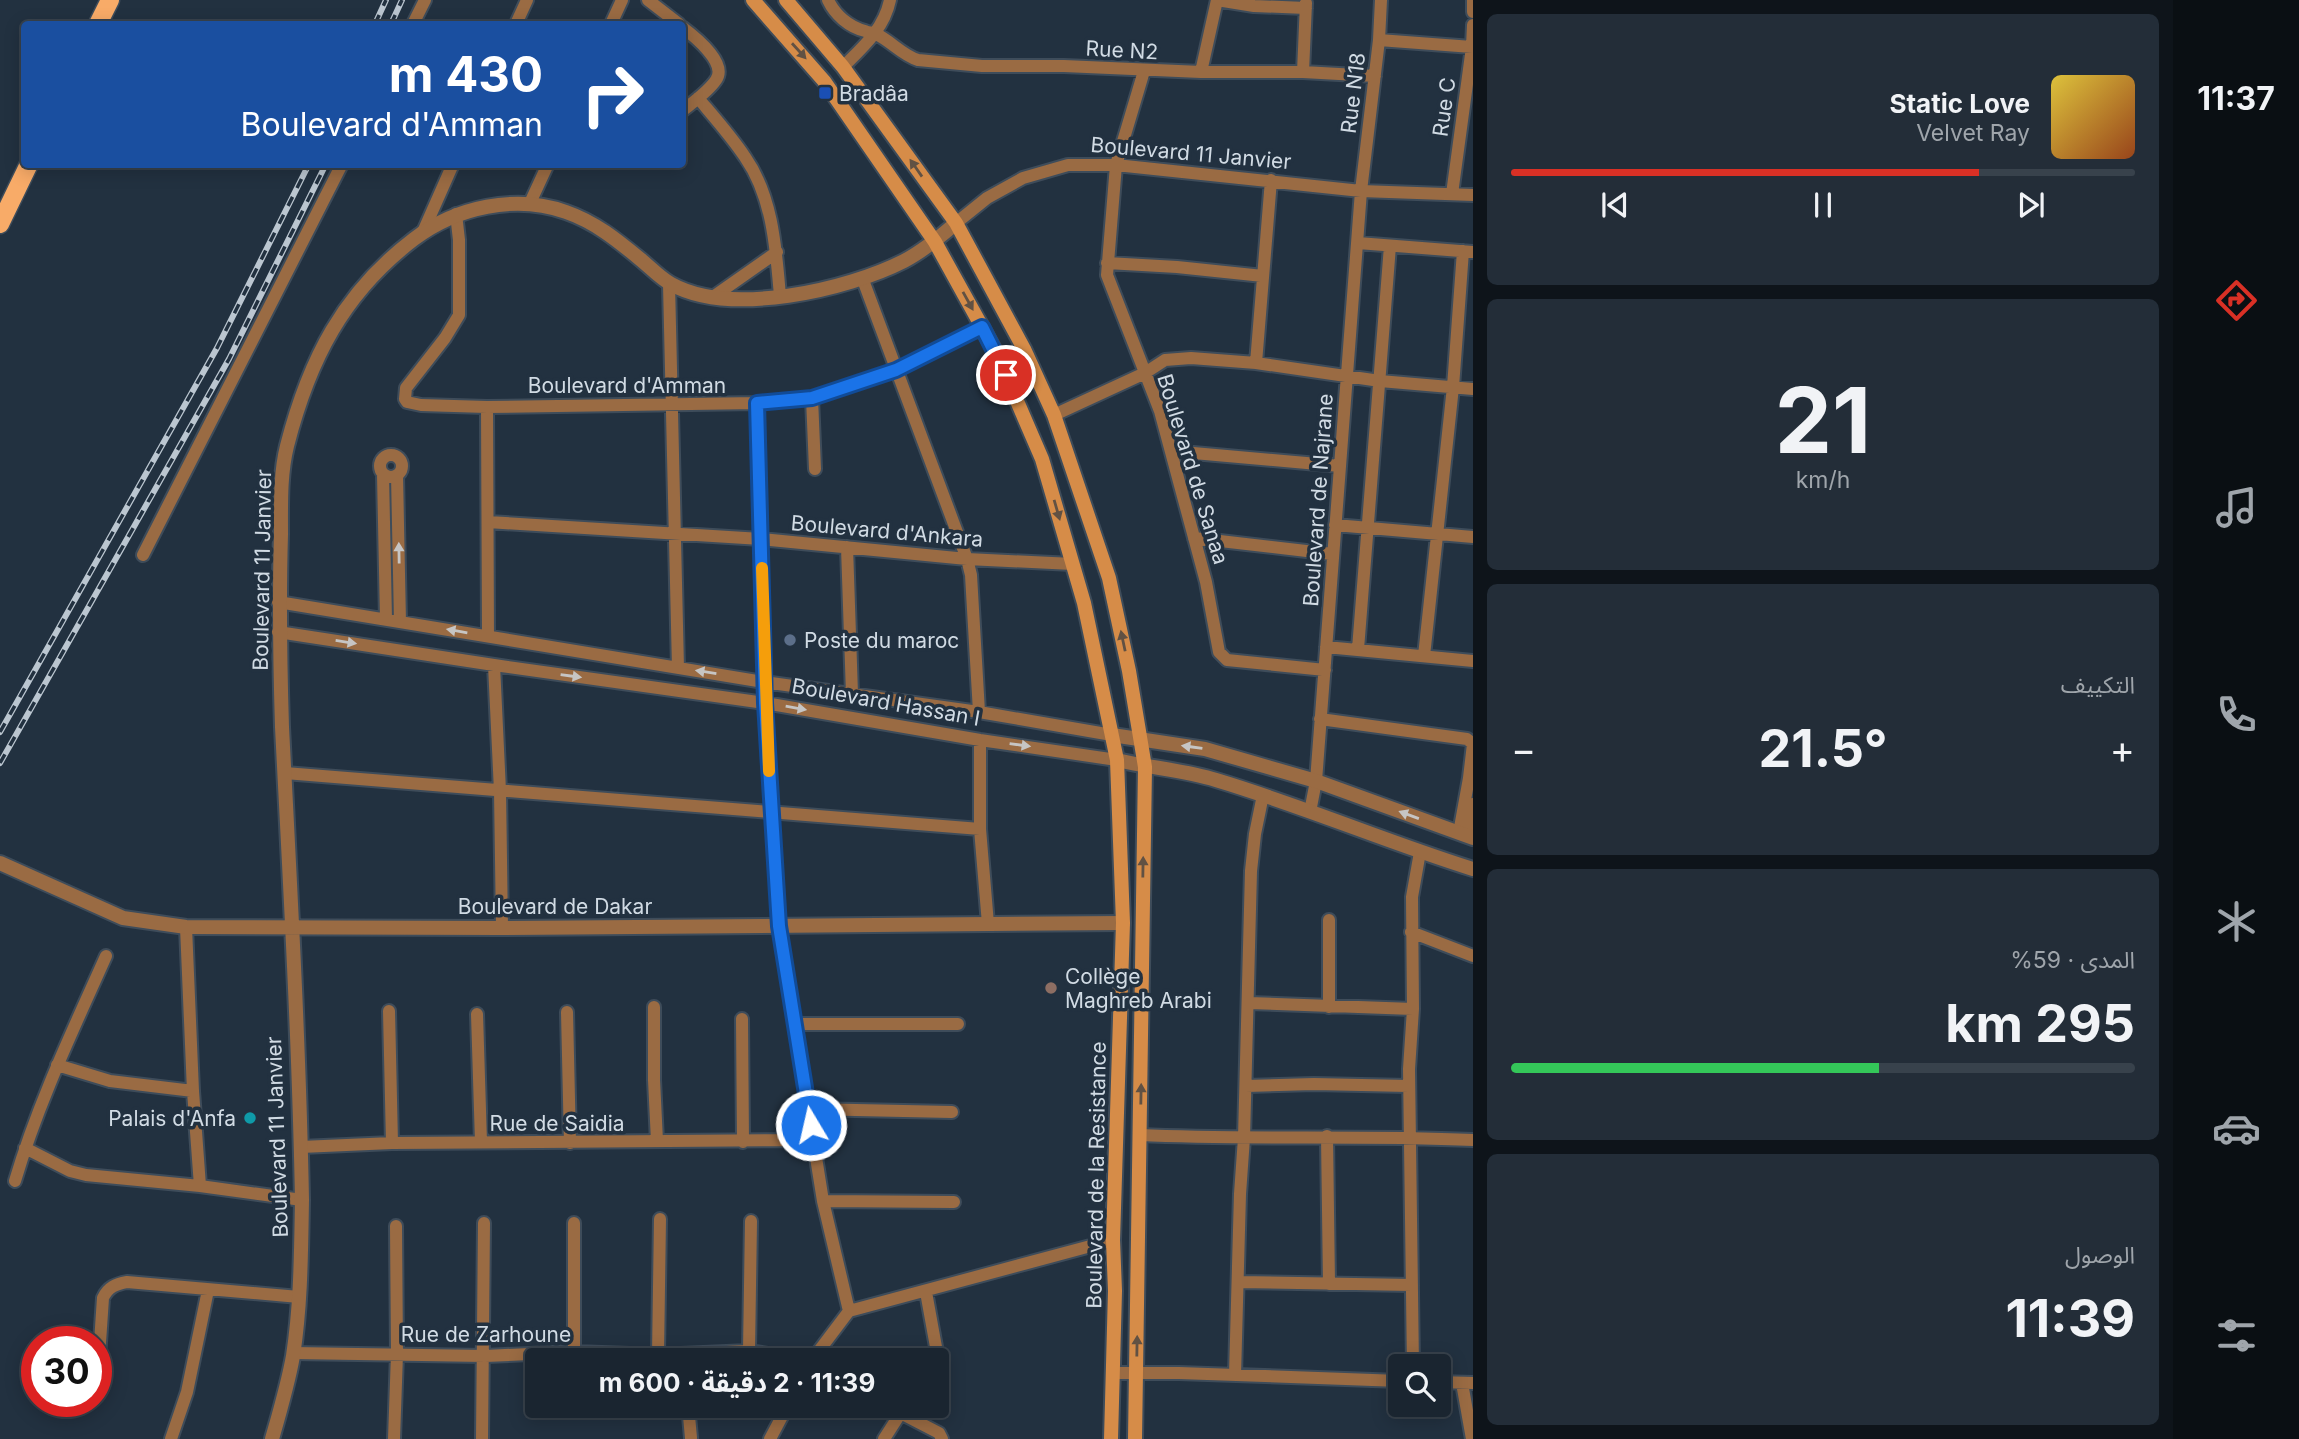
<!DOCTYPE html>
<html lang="ar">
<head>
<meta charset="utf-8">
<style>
  :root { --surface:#1a2530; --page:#232d38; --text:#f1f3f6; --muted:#9fa5ab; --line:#38424c; --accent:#d93025 }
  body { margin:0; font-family:Inter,"Noto Sans Arabic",sans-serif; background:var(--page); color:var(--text); direction:rtl; height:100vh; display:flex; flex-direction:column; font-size:26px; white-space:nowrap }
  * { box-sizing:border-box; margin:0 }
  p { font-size:23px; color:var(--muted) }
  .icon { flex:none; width:38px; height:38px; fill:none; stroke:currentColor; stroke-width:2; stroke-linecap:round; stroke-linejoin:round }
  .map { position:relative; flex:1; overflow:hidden; direction:ltr }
  .sheet { display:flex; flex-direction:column; gap:14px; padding:14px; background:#0e141a; width:700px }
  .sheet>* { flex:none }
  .guide { position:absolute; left:21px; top:21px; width:665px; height:147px; border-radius:7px; box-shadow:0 4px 18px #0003,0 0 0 2px var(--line); direction:rtl; background:#1a4fa0; color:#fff; overflow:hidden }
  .tools { position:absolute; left:1388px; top:1354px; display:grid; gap:14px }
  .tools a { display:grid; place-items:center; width:63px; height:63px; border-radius:7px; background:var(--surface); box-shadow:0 4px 18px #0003,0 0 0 2px var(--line); font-size:35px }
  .speed { position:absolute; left:21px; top:1326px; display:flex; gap:14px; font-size:35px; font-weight:700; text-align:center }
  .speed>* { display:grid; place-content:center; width:91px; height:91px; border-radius:50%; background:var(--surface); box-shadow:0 4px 18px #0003,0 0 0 2px var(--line); line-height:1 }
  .speed .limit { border:10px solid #d22; background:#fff; color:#111 }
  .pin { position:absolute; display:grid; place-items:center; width:60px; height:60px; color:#fff; margin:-30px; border:4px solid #fff; border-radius:50%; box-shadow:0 2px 7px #0007 }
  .me { position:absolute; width:77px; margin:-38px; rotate:351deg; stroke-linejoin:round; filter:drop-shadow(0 0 5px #0008) }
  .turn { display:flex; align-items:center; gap:24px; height:147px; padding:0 28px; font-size:32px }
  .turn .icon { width:91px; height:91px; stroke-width:2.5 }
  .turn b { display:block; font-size:49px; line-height:60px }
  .big { font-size:52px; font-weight:700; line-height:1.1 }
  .sheet .tile { flex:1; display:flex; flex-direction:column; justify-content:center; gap:10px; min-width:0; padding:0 24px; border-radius:10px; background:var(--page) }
  .sheet .dial { align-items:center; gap:0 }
  .dial b { font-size:91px; line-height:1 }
  .song { display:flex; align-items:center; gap:21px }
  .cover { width:84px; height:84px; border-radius:10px; background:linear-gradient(135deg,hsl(50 70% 55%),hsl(20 70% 35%)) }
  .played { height:7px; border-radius:4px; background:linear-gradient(90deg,var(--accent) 75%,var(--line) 75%) }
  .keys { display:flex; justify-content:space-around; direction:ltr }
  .heat { display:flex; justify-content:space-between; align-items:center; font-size:38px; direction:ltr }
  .charge { height:10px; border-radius:5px; background:linear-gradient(90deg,#34c759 59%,var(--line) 0) }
  .trip { position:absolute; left:525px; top:1348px; width:424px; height:70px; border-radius:7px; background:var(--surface); box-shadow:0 4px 18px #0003,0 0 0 2px var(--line); font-weight:700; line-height:70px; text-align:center; direction:rtl }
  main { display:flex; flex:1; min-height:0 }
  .dock { display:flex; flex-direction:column; width:126px; justify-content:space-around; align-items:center; background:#0a0f13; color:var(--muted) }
  .dock .icon { width:49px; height:49px }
  .dock .active { color:var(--accent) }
  .dock b { font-size:32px; color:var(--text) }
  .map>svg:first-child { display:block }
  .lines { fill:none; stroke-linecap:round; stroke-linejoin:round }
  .minor-casing { stroke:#3e4c5a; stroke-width:16 }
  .tertiary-casing { stroke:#3e4c5a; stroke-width:18 }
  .secondary-casing { stroke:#3e4c5a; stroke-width:18 }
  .primary-casing { stroke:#3e4c5a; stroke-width:21 }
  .minor { stroke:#9a6b43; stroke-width:12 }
  .tertiary { stroke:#9a6b43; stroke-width:14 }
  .secondary { stroke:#d68c48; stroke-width:14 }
  .primary { stroke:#f8ab68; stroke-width:18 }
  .rail-casing { stroke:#bbc6d0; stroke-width:6 }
  .rail { stroke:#223140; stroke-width:3.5; stroke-dasharray:10; stroke-linecap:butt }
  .oneway { fill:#615143 }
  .oneway2 { fill:#c6c5c4 }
  .route-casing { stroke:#114b97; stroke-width:18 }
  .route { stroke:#1a73e8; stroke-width:12 }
  .slow { stroke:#f59e0b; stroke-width:12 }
  .transit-dot { fill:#1a4fb4; stroke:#223140; stroke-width:2.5 }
  .service-dot { fill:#5c6f8a; stroke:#223140; stroke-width:2.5 }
  .education-dot { fill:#8d6e63; stroke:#223140; stroke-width:2.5 }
  .culture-dot { fill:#0f9aa8; stroke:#223140; stroke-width:2.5 }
  .labels { text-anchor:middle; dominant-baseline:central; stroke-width:7; stroke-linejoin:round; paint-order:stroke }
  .street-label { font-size:21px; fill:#d1dbe4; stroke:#223140 }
  .poi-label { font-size:21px; fill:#d1dbe4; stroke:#223140; text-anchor:start }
</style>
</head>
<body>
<main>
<nav class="dock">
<b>11:37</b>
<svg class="icon active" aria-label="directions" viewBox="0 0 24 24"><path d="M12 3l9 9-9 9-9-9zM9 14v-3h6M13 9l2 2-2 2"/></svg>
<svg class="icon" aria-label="music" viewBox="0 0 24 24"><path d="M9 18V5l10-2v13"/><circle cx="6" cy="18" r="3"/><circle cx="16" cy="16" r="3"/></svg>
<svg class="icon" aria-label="phone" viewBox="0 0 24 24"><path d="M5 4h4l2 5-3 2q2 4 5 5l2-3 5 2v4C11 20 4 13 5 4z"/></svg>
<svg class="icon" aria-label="climate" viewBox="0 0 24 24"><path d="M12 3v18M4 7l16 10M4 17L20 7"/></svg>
<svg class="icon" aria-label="car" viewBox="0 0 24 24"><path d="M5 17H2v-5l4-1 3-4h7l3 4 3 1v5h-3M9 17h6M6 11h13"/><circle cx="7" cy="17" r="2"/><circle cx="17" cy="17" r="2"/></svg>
<svg class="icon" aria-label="filters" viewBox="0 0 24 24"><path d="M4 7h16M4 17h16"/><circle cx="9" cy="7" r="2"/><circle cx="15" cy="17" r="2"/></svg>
</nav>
<section class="sheet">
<div class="tile">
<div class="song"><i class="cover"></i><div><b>Static Love</b><p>Velvet Ray</p></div></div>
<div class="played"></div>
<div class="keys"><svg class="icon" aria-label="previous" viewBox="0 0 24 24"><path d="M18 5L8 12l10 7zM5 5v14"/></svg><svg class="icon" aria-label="pause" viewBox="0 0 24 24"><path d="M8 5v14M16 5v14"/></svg><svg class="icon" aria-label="next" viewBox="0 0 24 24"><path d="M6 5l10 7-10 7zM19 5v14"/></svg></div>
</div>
<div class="tile dial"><b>21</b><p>km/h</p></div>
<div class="tile"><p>التكييف</p>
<div class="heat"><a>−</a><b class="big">21.5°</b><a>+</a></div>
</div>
<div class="tile"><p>المدى · 59%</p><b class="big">295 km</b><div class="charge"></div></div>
<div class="tile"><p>الوصول</p><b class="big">11:39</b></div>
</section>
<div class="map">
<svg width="1473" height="1439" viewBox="0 0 1473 1439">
  <rect width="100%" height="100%" fill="#223140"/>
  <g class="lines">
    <g class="minor-casing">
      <path id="minor" d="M648,0L679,24
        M828,0C835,15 849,27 865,31C868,33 872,32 876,34C891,41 902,55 918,60L982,66H1064L1201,72H1303L1375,76
        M1217,0L1254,6L1306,8
        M1473,0V12
        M413,24L425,0
        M516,24L527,0
        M611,24L622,0
        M682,27C694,36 728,63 716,80C708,92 693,102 682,111
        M1379,40L1472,47
        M843,67C863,47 884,29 890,0
        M1144,71L1116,165L1107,275L1160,411L1206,582L1219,652L1227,660L1325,670
        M1201,72L1217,0
        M1303,72L1306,3
        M698,98C714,117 731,136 745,157C773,197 776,250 780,296
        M1452,194L1472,47L1473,25
        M530,203L548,164
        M456,214L459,240V315L445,338L406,388L405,399L407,402L421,405L487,407
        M956,223L987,198L1023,178L1068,165H1116L1361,191L1473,195
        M423,232L453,164
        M1358,243L1473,252
        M1107,263L1177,267L1263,276
        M863,280L967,559L971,575L979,712
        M669,284L678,668
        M713,297L777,252
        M1256,363L1271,180
        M812,398L815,469
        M757,403L765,703L779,927L823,1201L849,1311L812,1360
        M1054,415L1145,373L1165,360L1191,358L1256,363L1380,381L1473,389
        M1171,451L1340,466
        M380 466a11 11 0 1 1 22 0a11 11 0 1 1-22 0Z
        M383,474L386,619
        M397,475L400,622
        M488,522L761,539L967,559L1073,564
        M1335,525L1473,537
        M1194,538L1332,554
        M847,547L852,694
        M143,555L342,164
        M278,602L764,682L979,712L1112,735
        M278,632L494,665L765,703L980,740L1117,760
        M488,636L487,407L757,403L812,398L896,370L982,327
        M1326,647L1473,661
        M1358,649L1390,246
        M1424,656L1453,387L1463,251
        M494,665L500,791L502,928
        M1320,719L1467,739L1473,744L1469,778L1473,779
        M980,740V829L988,924
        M285,773L980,829
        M1310,812L1316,781L1361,191L1379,40L1381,0
        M1459,833L1469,778
        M1467,836L1473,804
        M1329,920V1007
        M186,927L193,1091L200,1186
        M1411,932L1473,956
        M1249,1003L1413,1009
        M654,1007V1080L657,1141
        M389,1011L392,1143
        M567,1012L570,1143
        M477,1014L481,1142
        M742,1019L743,1142
        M795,1024H958
        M57,1065L110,1081L193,1091
        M1246,1086L1314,1084L1409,1086
        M808,1109L952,1112
        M1140,1135C1251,1140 1362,1135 1473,1140
        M1327,1136L1329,1284
        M301,1147L392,1143L814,1140
        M25,1148L70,1171L86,1175L200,1186L302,1200
        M15,1181C38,1103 73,1030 106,956
        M823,1201L954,1202
        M574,1223V1352
        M1238,1282L1412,1285
        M926,1292L938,1358L936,1364
        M849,1311L1113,1240
        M749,1351L751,1221
        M293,1353L485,1356L574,1352L658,1355L749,1351L805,1360
        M658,1355L660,1219
        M99,1357L103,1298C108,1287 116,1284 127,1282L299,1297
        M899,1359V1360
        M1413,1367L1409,1069L1413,1009L1412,897L1420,852
        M1114,1373H1179L1400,1381
        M1235,1375L1240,1194L1244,1138L1251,871L1255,834L1263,795
        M1438,1382L1473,1383
        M1462,1383L1472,1439
        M688,1405L691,1438
        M885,1405L939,1433L942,1439
        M171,1439L187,1392L208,1290
        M394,1439L397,1354L396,1226
        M482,1439L484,1223
        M770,1439L788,1405
        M884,1439L900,1414"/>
    </g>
    <g class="tertiary-casing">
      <path id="tertiary" d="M1112,735L1205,749L1316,781L1473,838
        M1117,760C1150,768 1185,770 1216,780C1303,806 1387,842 1473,869
        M0,863L123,918L186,927L502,928L1123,923
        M272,1439C280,1411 288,1384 293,1356C301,1304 301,1252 302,1200C299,1042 290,884 282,727C280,662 279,599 281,534C281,505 280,474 287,446C309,360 343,293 414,239C456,207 516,194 566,212C595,222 617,240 640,259C650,267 660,278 671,284C730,317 847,290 904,261C923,251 940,237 956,223"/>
    </g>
    <g class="secondary-casing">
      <path id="secondary" d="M753,0L824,81L935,242L982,327L998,357L1042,459L1084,603L1117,760L1123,923L1113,1240L1115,1291L1111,1439
        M786,0L843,67L956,223L1024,349L1054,415L1109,578L1129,671L1145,767L1135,1439"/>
    </g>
    <g class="primary-casing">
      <path id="primary" d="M98,24L110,0
        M0,224L29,164"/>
    </g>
    <use href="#minor" class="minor"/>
    <use href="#tertiary" class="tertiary"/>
    <use href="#secondary" class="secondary"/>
    <use href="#primary" class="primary"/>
    <g class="rail-casing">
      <path id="rail" d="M375,24L386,0
        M391,24L402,0
        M0,732L217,348L309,164
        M0,763L229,359L326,164"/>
    </g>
    <use href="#rail" class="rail"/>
  </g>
  <defs><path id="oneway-solid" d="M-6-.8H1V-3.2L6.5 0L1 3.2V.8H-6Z" transform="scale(1.75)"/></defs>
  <g class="oneway">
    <use href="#oneway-solid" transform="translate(799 51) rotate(48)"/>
    <use href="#oneway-solid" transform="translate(916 168) rotate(-125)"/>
    <use href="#oneway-solid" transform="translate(968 301) rotate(61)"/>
    <use href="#oneway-solid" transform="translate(1057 510) rotate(74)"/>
    <use href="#oneway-solid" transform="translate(1123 641) rotate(-102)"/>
    <use href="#oneway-solid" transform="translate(1143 867) rotate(-89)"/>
    <use href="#oneway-solid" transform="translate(1141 1094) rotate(-89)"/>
    <use href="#oneway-solid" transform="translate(1137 1346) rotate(-89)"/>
  </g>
  <g class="oneway2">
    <use href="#oneway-solid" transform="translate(399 553) rotate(-91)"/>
    <use href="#oneway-solid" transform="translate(457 631) rotate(-170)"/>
    <use href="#oneway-solid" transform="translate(346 642) rotate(9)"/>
    <use href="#oneway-solid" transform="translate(706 672) rotate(-171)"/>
    <use href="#oneway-solid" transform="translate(571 676) rotate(8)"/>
    <use href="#oneway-solid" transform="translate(796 708) rotate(10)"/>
    <use href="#oneway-solid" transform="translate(1020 745) rotate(8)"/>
    <use href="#oneway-solid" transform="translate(1192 747) rotate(-172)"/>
    <use href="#oneway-solid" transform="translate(1409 815) rotate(-160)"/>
  </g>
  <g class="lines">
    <g class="route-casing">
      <path id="route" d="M811,1125L779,926L765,703L757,403L812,398L896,370L982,327L1006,375"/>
    </g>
    <use href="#route" class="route"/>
    <path class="slow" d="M762,568L769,771"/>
  </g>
  <rect class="transit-dot" x="818" y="86" width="14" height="14" rx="3.5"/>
  <circle class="service-dot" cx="790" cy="640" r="7"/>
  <circle class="education-dot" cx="1051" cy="988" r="7"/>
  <circle class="culture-dot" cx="250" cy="1118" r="7"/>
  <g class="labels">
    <g class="street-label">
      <text transform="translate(1122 50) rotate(3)">Rue N2</text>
      <text transform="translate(1353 93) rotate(-83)">Rue N18</text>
      <text transform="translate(1444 107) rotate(-82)">Rue C</text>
      <text transform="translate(1191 153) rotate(5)">Boulevard 11 Janvier</text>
      <text x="627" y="385">Boulevard d'Amman</text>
      <text transform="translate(1193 469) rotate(73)">Boulevard de Sanaa</text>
      <text transform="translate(1318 500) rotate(-86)">Boulevard de Najrane</text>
      <text transform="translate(887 531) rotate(5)">Boulevard d'Ankara</text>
      <text transform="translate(262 570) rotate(-89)">Boulevard 11 Janvier</text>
      <text transform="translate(886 702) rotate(10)">Boulevard Hassan I</text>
      <text x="555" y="906">Boulevard de Dakar</text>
      <text x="557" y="1123">Rue de Saidia</text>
      <text transform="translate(277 1137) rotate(-92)">Boulevard 11 Janvier</text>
      <text transform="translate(1096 1175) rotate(-89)">Boulevard de la Resistance</text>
      <text x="486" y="1334">Rue de Zarhoune</text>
    </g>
    <g class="poi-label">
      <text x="839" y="93">Bradâa</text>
      <text x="804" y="640">Poste du maroc</text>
      <text x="1065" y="976">Collège<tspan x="1065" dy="24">Maghreb Arabi</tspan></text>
      <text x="236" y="1118" text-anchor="end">Palais d'Anfa</text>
    </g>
  </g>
</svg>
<div class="tools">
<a><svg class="icon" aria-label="search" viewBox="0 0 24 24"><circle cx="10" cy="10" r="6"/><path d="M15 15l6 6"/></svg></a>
</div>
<div class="speed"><div class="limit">30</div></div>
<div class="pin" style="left:1006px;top:375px;background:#d93025"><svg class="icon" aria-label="arrive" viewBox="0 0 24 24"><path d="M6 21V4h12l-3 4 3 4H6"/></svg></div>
<svg class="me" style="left:811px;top:1125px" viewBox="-20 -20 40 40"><circle r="17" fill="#1a73e8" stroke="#fff" stroke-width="3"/><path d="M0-11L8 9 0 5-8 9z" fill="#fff"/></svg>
<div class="trip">11:39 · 2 دقيقة · 600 m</div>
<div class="guide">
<div class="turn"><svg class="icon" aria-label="right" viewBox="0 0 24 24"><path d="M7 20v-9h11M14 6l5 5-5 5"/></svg><div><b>430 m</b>Boulevard d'Amman</div></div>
</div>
</div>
</main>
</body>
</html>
